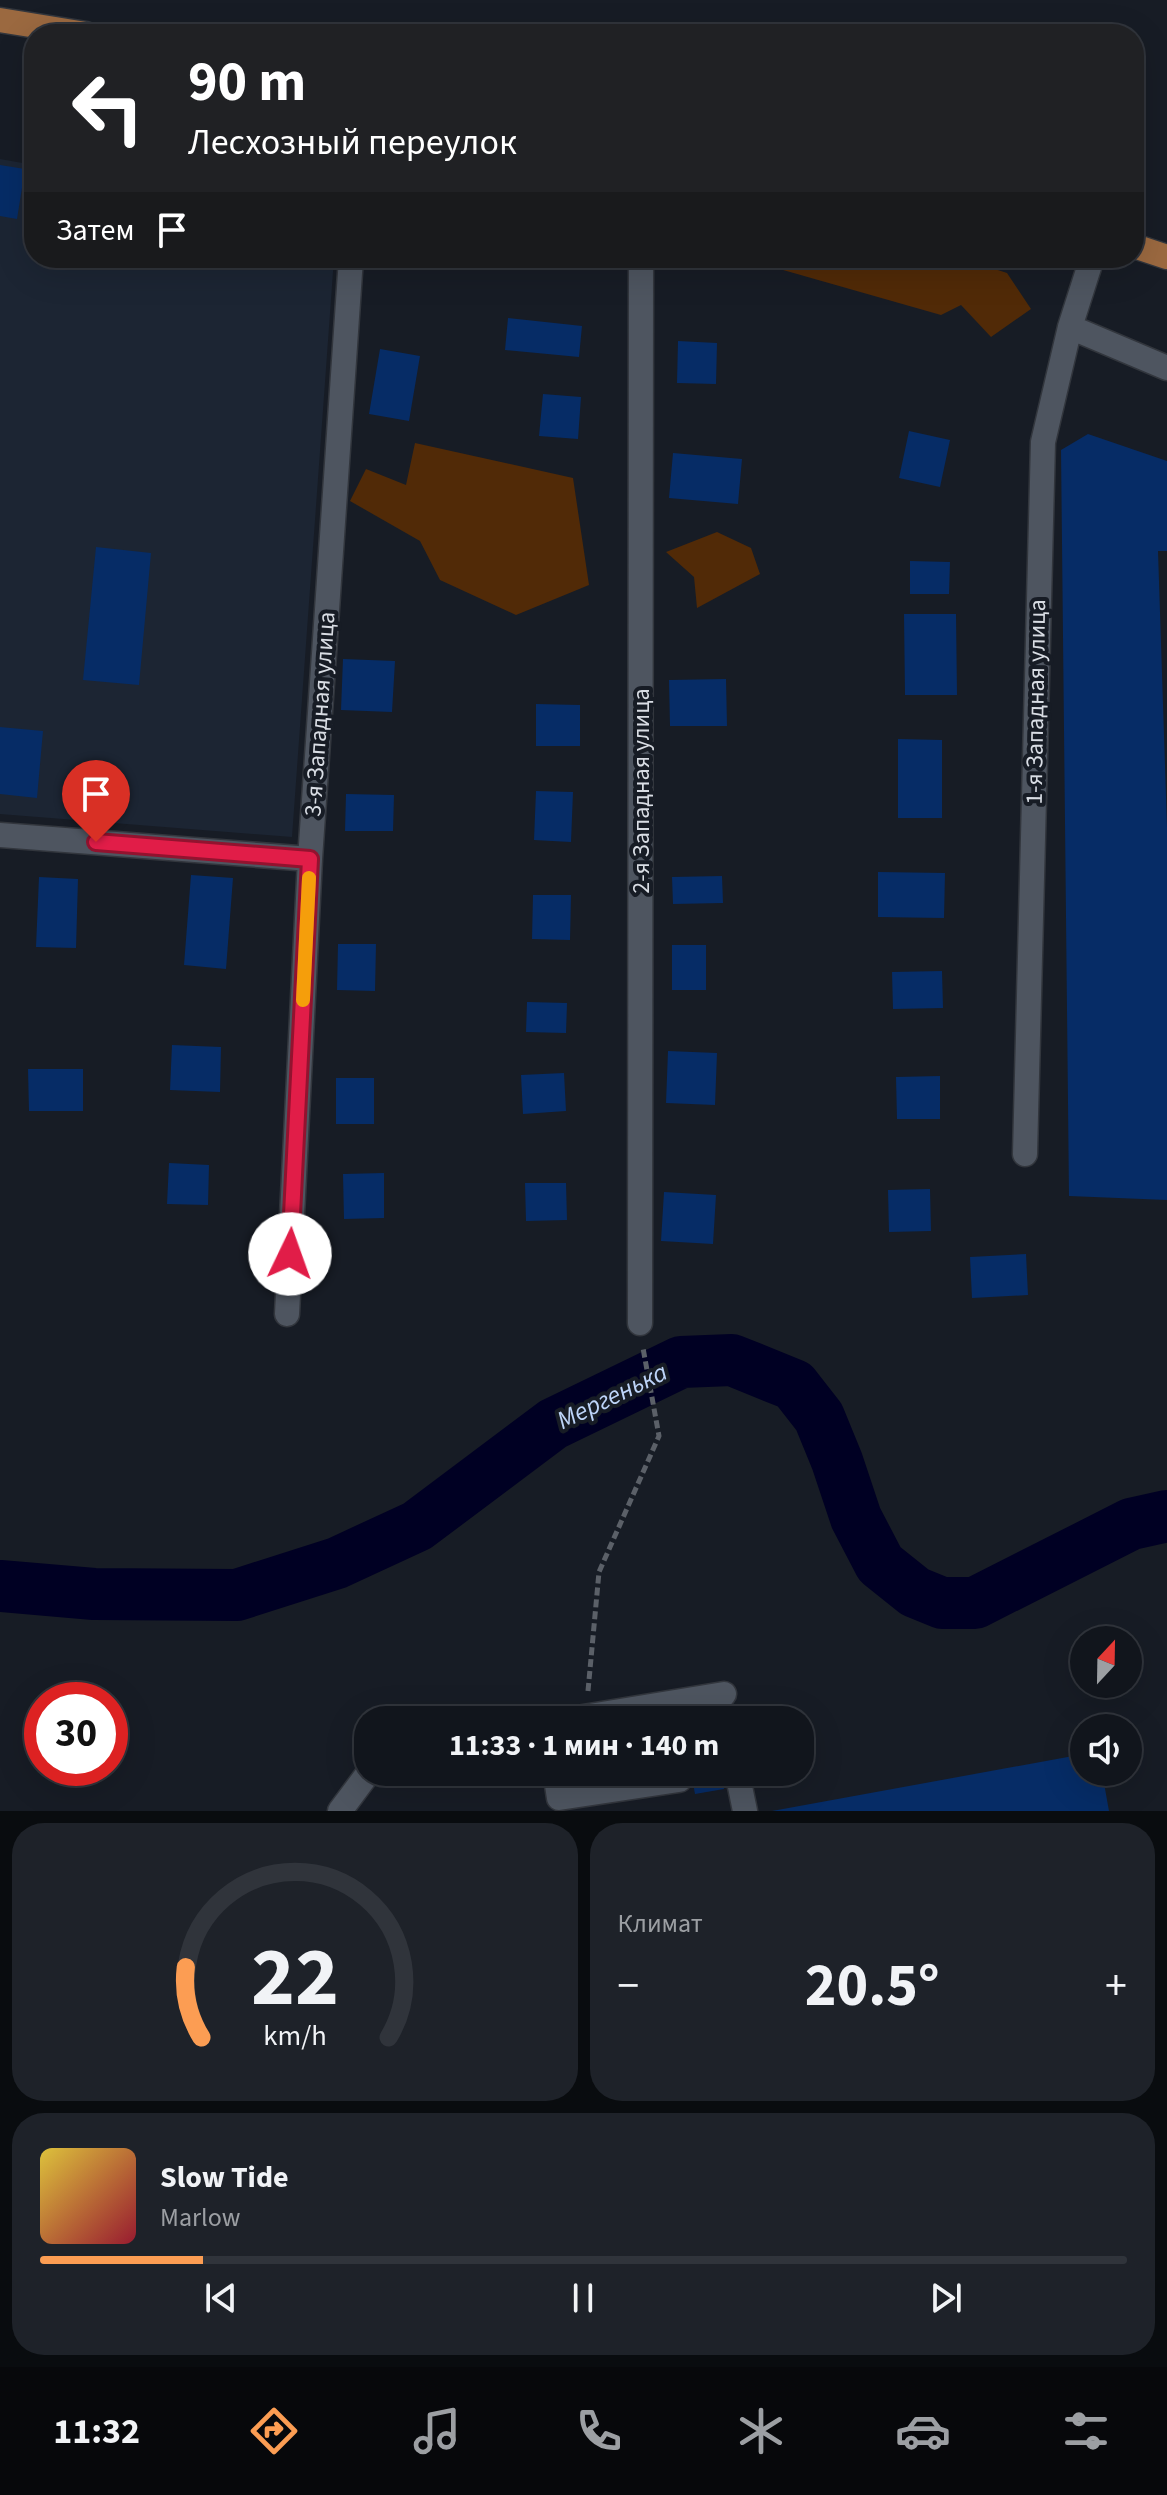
<!DOCTYPE html>
<html lang="ru">
<head>
<meta charset="utf-8">
<style>
  :root { --surface:#11151c; --page:#1e2229; --text:#f1f3f6; --muted:#9c9fa3; --line:#30343b; --accent:#fc9d53 }
  body { margin:0; font-family:"Source Sans 3",sans-serif; background:var(--page); color:var(--text); height:100vh; display:flex; flex-direction:column; font-size:30px; white-space:nowrap }
  * { box-sizing:border-box; margin:0 }
  p { font-size:26px; color:var(--muted) }
  .icon { flex:none; width:44px; height:44px; fill:none; stroke:currentColor; stroke-width:2; stroke-linecap:round; stroke-linejoin:round }
  .map { position:relative; height:1811px; overflow:hidden }
  .sheet { display:flex; flex-direction:column; gap:12px; padding:12px; background:#090c0f; flex:1 }
  .sheet>* { flex:none }
  .top-card { position:absolute; left:24px; top:24px; width:1120px; height:244px; border-radius:32px; box-shadow:0 8px 32px #0002,0 0 0 2px var(--line); background:#202124; color:#fff; overflow:hidden }
  .needle { width:52px; rotate:22deg }
  .tools { position:absolute; left:1070px; top:1626px; display:grid; gap:16px }
  .tools a { display:grid; place-items:center; width:72px; height:72px; border-radius:50%; background:var(--surface); box-shadow:0 8px 32px #0002,0 0 0 2px var(--line); font-size:40px }
  .speed { position:absolute; left:24px; top:1682px; display:flex; gap:16px; font-size:40px; font-weight:700; text-align:center }
  .speed>* { display:grid; place-content:center; width:104px; height:104px; border-radius:50%; background:var(--surface); box-shadow:0 8px 32px #0002,0 0 0 2px var(--line); line-height:1 }
  .speed .limit { border:12px solid #d22; background:#fff; color:#111 }
  .pin { position:absolute; display:grid; place-items:center; width:68px; height:68px; color:#fff; margin:-82px -34px; border-radius:50% 50% 50% 0; rotate:-45deg; box-shadow:0 0 8px #0007 }
  .pin .icon { rotate:45deg }
  .me { position:absolute; width:88px; margin:-44px; rotate:3deg; stroke-linejoin:round; filter:drop-shadow(0 0 6px #0008) }
  .turn { display:flex; align-items:center; gap:28px; height:168px; padding:0 32px; font-size:36px }
  .turn .icon { width:104px; height:104px; stroke-width:2.5 }
  .turn b { display:block; font-size:56px; line-height:68px }
  .then { display:flex; align-items:center; height:76px; padding:0 32px; background:#0003; gap:16px; font-size:30px }
  .big { font-size:60px; font-weight:700; line-height:1.1 }
  .sheet .tile { flex:1; display:flex; flex-direction:column; justify-content:center; gap:12px; min-width:0; padding:0 28px; border-radius:32px; background:var(--page) }
  .sheet .dial { align-items:center; gap:0 }
  .dial svg { height:208px; overflow:visible; fill:none; stroke:var(--line); stroke-width:7; stroke-linecap:round; text-anchor:middle }
  .dial text { fill:var(--text); stroke:none }
  .song { display:flex; align-items:center; gap:24px }
  .cover { width:96px; height:96px; border-radius:12px; background:linear-gradient(135deg,hsl(50 70% 55%),hsl(350 70% 35%)) }
  .played { height:8px; border-radius:4px; background:linear-gradient(90deg,var(--accent) 15%,var(--line) 15%) }
  .keys { display:flex; justify-content:space-around; direction:ltr }
  .heat { display:flex; justify-content:space-between; align-items:center; font-size:44px; direction:ltr }
  .sheet .tiles { flex:1; display:grid; gap:12px; grid-template-columns:1fr 1fr }
  .tile:last-child { grid-column:span 2 }
  .trip { position:absolute; left:354px; top:1706px; width:460px; height:80px; border-radius:32px; background:var(--surface); box-shadow:0 8px 32px #0002,0 0 0 2px var(--line); font-weight:700; line-height:80px; text-align:center }
  .tab-bar { display:flex; height:128px; justify-content:space-around; align-items:center; background:#07080b; color:var(--muted) }
  .tab-bar .icon { width:56px; height:56px }
  .tab-bar .on { color:var(--accent) }
  .tab-bar b { font-size:36px; color:var(--text) }
  .map>svg:first-child { display:block }
  .built { fill:#1c2533 }
  .green { fill:#512a07 }
  .lines { fill:none; stroke-linecap:round; stroke-linejoin:round }
  .river { stroke:#000023; stroke-width:52 }
  .building { fill:#062c66 }
  .minor-casing { stroke:#32363d; stroke-width:27 }
  .major-casing { stroke:#32363d; stroke-width:27 }
  .path { stroke:#5b6068; stroke-width:5; stroke-dasharray:8 4; stroke-linecap:butt }
  .minor { stroke:#4e5560; stroke-width:24 }
  .major { stroke:#9b6940; stroke-width:24 }
  .route-casing { stroke:#92132f; stroke-width:20 }
  .route { stroke:#e11d48; stroke-width:14 }
  .slow { stroke:#f59e0b; stroke-width:14 }
  .labels { text-anchor:middle; dominant-baseline:central; stroke-width:8; stroke-linejoin:round; paint-order:stroke }
  .street-label { font-size:24px; fill:#d9dde4; stroke:#171c25 }
  .water-label { font-size:26px; font-style:italic; fill:#bdd4f8; stroke:#171c25 }
</style>
</head>
<body>
<div class="map">
<svg width="1167" height="1811" viewBox="0 0 1167 1811">
  <rect width="100%" height="100%" fill="#171c25"/>
  <path class="built" d="M0,159L34,165V258H334L292,837L0,814Z"/>
  <path class="green" d="M741,258H961L1007,273L1031,309L991,337L961,305L941,315Z
    M415,443L573,478L589,585L516,615L440,580L420,541L350,501L366,469L406,485Z
    M717,532L751,548L760,574L697,608L694,577L666,552Z"/>
  <g class="lines">
    <path class="river" d="M0,1586L94,1594L237,1595L337,1563L417,1526L553,1424L681,1362L732,1360L794,1385L819,1417L837,1461L856,1518L880,1564L915,1592L942,1603H975L1131,1524L1167,1516"/>
  </g>
  <path class="building" d="M0,165L25,169L17,219L0,216Z
    M508,318L582,326L579,357L505,350Z
    M678,341L717,343L716,384L677,383Z
    M380,349L420,356L409,421L369,414Z
    M543,394L581,397L578,439L539,436Z
    M909,431L950,440L940,487L899,478Z
    M1088,434L1167,461V551H1158L1167,827V1200L1069,1196L1061,450Z
    M673,453L742,459L738,504L669,498Z
    M96,547L151,553L139,685L83,680Z
    M910,561L950,562L949,594H910Z
    M904,614H956L957,695H905Z
    M343,659L395,661L392,712L341,710Z
    M726,679L727,726H670L669,680Z
    M536,704L580,705V746H536Z
    M0,727L43,731L37,798L0,794Z
    M898,739L942,740V818H898Z
    M536,791L573,792L571,842L534,840Z
    M346,794L394,795L393,831H345Z
    M878,872L945,873L944,918L878,917Z
    M191,875L233,878L226,969L184,965Z
    M722,876L723,903L673,904L672,877Z
    M39,877L78,879L76,948L36,947Z
    M533,895H571L570,940L532,939Z
    M338,944H376L375,991L337,990Z
    M672,945H706V990H672Z
    M942,971L943,1008L893,1009L892,972Z
    M527,1002L567,1003L566,1033L526,1032Z
    M172,1045L221,1047L220,1092L170,1090Z
    M668,1051L717,1053L715,1105L666,1103Z
    M28,1069H83V1111H29Z
    M564,1073L566,1111L523,1114L521,1075Z
    M940,1076V1119H897L896,1077Z
    M336,1078H374V1124H336Z
    M169,1163L209,1165L208,1205L167,1204Z
    M384,1173V1218L344,1219L343,1174Z
    M525,1183H566L567,1220L526,1221Z
    M930,1189L931,1231L889,1232L888,1190Z
    M664,1192L716,1195L713,1244L661,1241Z
    M1026,1254L1028,1295L972,1298L970,1257Z
    M1084,1754V1772H1102L1109,1811H772Z
    M691,1772H721L724,1789L695,1794Z"/>
  <g class="lines">
    <g class="minor-casing">
      <path id="minor" d="M1070,327L1167,368
        M0,835L310,859
        M1025,1154L1043,442L1070,327L1092,258
        M287,1314L310,859L351,258
        M640,1323L641,258
        M565,1720L724,1694L702,1720
        M555,1772L559,1798L679,1780L681,1772
        M737,1772L745,1811
        M340,1811L369,1772"/>
    </g>
    <g class="major-casing">
      <path id="major" d="M0,20L86,34
        M1134,246L1167,257"/>
    </g>
    <path class="path" d="M588,1691L599,1572L659,1436L643,1348"/>
    <use href="#minor" class="minor"/>
    <use href="#major" class="major"/>
  </g>
  <g class="lines">
    <g class="route-casing">
      <path id="route" d="M96,842L310,859L290,1254"/>
    </g>
    <use href="#route" class="route"/>
    <path class="slow" d="M303,1000L309,878"/>
  </g>
  <g class="labels">
    <g class="street-label">
      <text transform="translate(1036 702) rotate(-89)">1-я Западная улица</text>
      <text transform="translate(320 714) rotate(-86)">3-я Западная улица</text>
      <text transform="translate(641 791) rotate(-90)">2-я Западная улица</text>
    </g>
    <g class="water-label">
      <text transform="translate(612 1396) rotate(-26)">Мергенька</text>
    </g>
  </g>
</svg>
<div class="tools">
<a><svg class="needle" viewBox="-14 -14 28 28"><path d="M0-13l5 13h-10z" fill="#e53935"/><path d="M0 13l5-13h-10z" fill="#9c9fa3"/></svg></a>
<a><svg class="icon" aria-label="sound" viewBox="0 0 24 24"><path d="M4 9h4l5-4v14l-5-4H4zM17 9q2 3 0 6"/></svg></a>
</div>
<div class="speed"><div class="limit">30</div></div>
<div class="pin" style="left:96px;top:842px;background:#d93025"><svg class="icon" aria-label="arrive" viewBox="0 0 24 24"><path d="M6 21V4h12l-3 4 3 4H6"/></svg></div>
<svg class="me" style="left:290px;top:1254px" viewBox="-20 -20 40 40"><circle r="19" fill="#fff"/><path d="M0-13L10 11 0 6-10 11z" fill="#e11d48"/></svg>
<div class="trip">11:33 · 1 мин · 140 m</div>
<div class="top-card">
<div class="turn"><svg class="icon" aria-label="left" viewBox="0 0 24 24"><path d="M17 20v-9H6M10 6l-5 5 5 5"/></svg><div><b>90 m</b>Лесхозный переулок</div></div>
<div class="then">Затем<svg class="icon" aria-label="arrive" viewBox="0 0 24 24"><path d="M6 21V4h12l-3 4 3 4H6"/></svg></div>
</div>
</div>
<section class="sheet">
<div class="tiles">
<div class="tile dial"><svg viewBox="0 0 100 80">
<path d="M14 69A42 42 0 1 1 86 69"/>
<path d="M14 69A42 42 0 0 1 8 42" stroke="#fc9d53"/>
<text x="50" y="56" font-size="32" font-weight="700">22</text>
<text x="50" y="72" font-size="11">km/h</text>
</svg></div>
<div class="tile"><p>Климат</p>
<div class="heat"><a>−</a><b class="big">20.5°</b><a>+</a></div>
</div>
<div class="tile">
<div class="song"><i class="cover"></i><div><b>Slow Tide</b><p>Marlow</p></div></div>
<div class="played"></div>
<div class="keys"><svg class="icon" aria-label="previous" viewBox="0 0 24 24"><path d="M18 5L8 12l10 7zM5 5v14"/></svg><svg class="icon" aria-label="pause" viewBox="0 0 24 24"><path d="M8 5v14M16 5v14"/></svg><svg class="icon" aria-label="next" viewBox="0 0 24 24"><path d="M6 5l10 7-10 7zM19 5v14"/></svg></div>
</div>
</div>
</section>
<nav class="tab-bar">
<b>11:32</b>
<svg class="icon on" aria-label="directions" viewBox="0 0 24 24"><path d="M12 3l9 9-9 9-9-9zM9 14v-3h6M13 9l2 2-2 2"/></svg>
<svg class="icon" aria-label="music" viewBox="0 0 24 24"><path d="M9 18V5l10-2v13"/><circle cx="6" cy="18" r="3"/><circle cx="16" cy="16" r="3"/></svg>
<svg class="icon" aria-label="phone" viewBox="0 0 24 24"><path d="M5 4h4l2 5-3 2q2 4 5 5l2-3 5 2v4C11 20 4 13 5 4z"/></svg>
<svg class="icon" aria-label="climate" viewBox="0 0 24 24"><path d="M12 3v18M4 7l16 10M4 17L20 7"/></svg>
<svg class="icon" aria-label="car" viewBox="0 0 24 24"><path d="M5 17H2v-5l4-1 3-4h7l3 4 3 1v5h-3M9 17h6M6 11h13"/><circle cx="7" cy="17" r="2"/><circle cx="17" cy="17" r="2"/></svg>
<svg class="icon" aria-label="filters" viewBox="0 0 24 24"><path d="M4 7h16M4 17h16"/><circle cx="9" cy="7" r="2"/><circle cx="15" cy="17" r="2"/></svg>
</nav>
</body>
</html>
